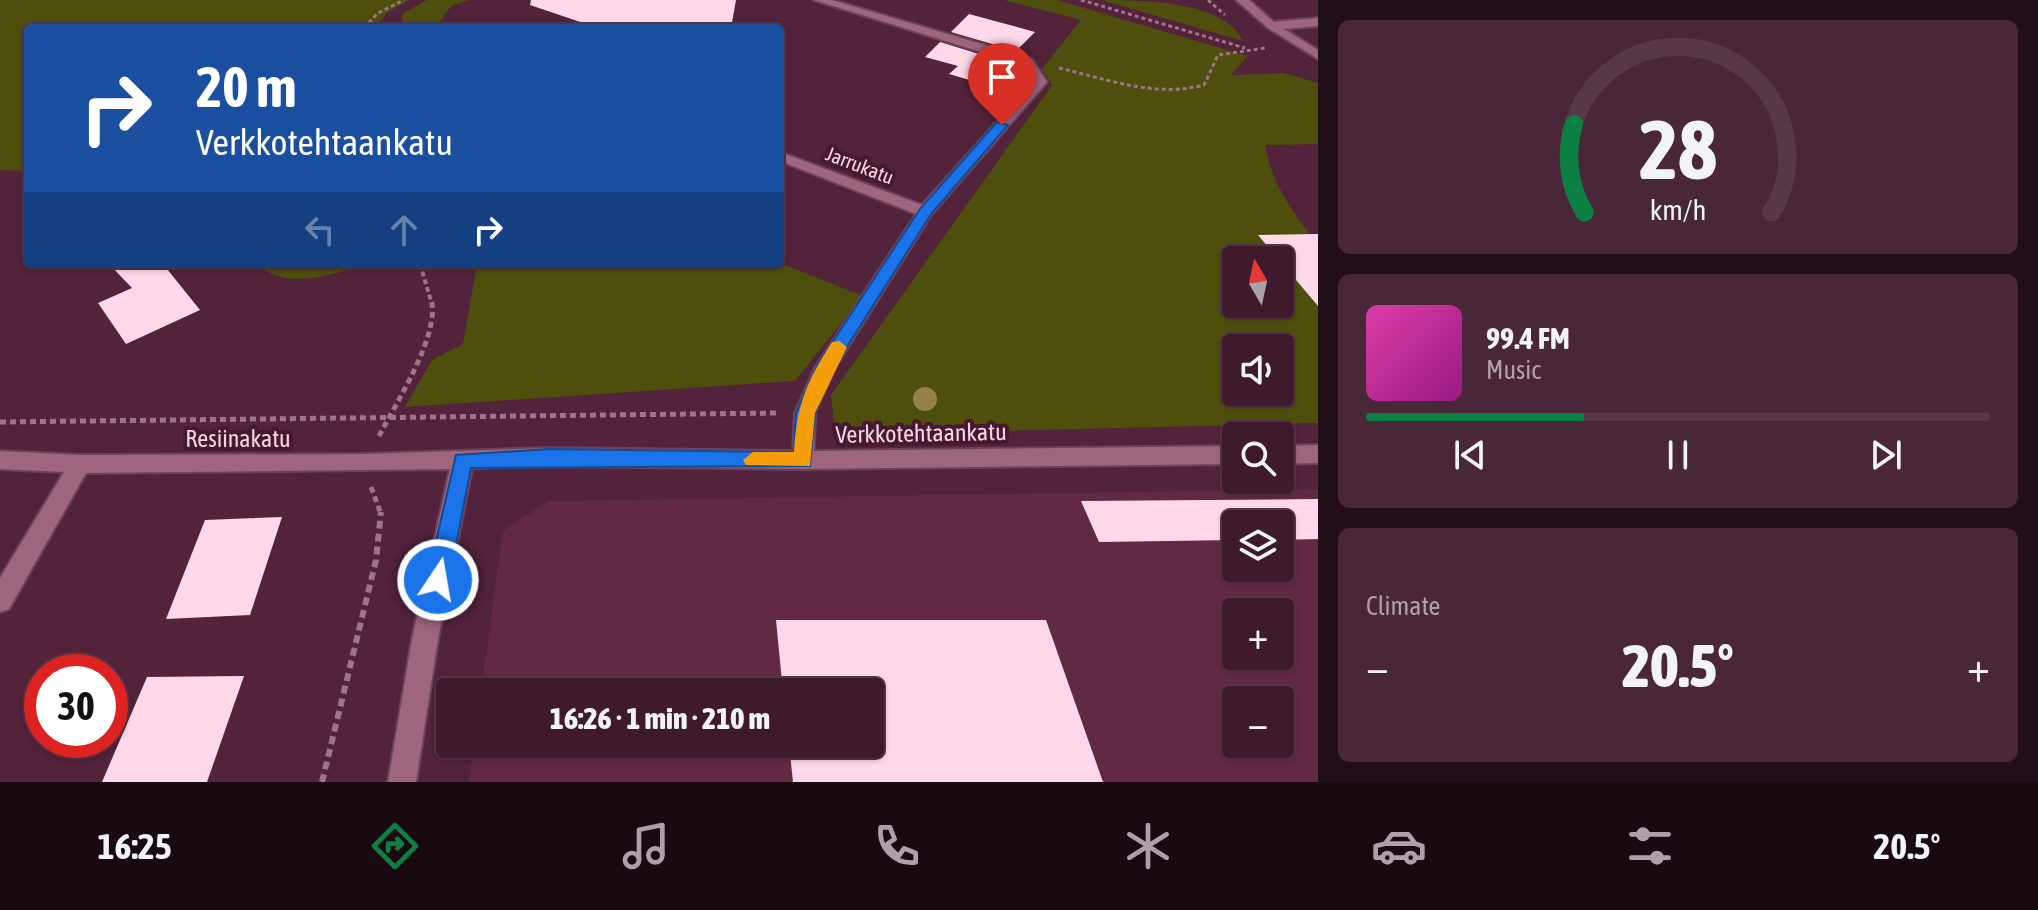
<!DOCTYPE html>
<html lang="en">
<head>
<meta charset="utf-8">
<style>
  :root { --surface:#3e1a2c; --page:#492738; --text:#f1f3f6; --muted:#ada1a9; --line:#573848; --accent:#0b8043 }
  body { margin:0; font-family:"Asap Condensed",sans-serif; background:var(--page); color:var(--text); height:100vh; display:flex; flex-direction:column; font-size:30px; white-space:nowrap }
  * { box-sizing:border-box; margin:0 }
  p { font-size:26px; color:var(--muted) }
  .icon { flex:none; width:44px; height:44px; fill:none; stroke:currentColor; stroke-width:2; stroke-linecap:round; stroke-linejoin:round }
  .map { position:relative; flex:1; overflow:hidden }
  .side { display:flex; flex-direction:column; gap:20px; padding:20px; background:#220e18; width:720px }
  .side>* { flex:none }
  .banner { position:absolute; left:24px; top:24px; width:760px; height:244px; border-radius:8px; box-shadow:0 2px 6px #0004,0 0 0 2px var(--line); background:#1a4fa0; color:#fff; overflow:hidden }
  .needle { width:52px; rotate:351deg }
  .buttons { position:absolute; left:1222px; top:246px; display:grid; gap:16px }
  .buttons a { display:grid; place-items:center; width:72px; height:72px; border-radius:8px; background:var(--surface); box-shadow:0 2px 6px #0004,0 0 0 2px var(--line); font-size:40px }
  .speed { position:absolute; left:24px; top:654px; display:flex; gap:16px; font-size:40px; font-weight:700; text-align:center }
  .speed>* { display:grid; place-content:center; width:104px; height:104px; border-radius:50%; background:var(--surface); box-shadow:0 2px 6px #0004,0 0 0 2px var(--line); line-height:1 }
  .speed .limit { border:12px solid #d22; background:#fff; color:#111 }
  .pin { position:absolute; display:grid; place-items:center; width:68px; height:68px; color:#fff; margin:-82px -34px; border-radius:50% 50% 50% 0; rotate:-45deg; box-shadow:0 0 8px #0007 }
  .pin .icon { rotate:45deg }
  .me { position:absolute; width:88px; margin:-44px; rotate:12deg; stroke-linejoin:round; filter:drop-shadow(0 0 6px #0008) }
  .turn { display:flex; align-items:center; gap:28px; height:168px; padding:0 40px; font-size:36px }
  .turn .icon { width:104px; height:104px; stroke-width:2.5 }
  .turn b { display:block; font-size:56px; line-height:68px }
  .lanes { display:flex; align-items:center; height:76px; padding:0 40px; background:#0003; justify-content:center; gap:40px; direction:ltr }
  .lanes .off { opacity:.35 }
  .big { font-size:60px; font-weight:800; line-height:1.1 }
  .side .card { flex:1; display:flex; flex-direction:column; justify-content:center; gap:12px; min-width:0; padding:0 28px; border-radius:12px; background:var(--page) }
  .side .dial { align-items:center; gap:0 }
  .dial svg { height:208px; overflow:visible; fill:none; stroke:var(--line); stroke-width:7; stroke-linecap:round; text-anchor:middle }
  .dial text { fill:var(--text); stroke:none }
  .song { display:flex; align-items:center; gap:24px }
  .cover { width:96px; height:96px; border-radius:12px; background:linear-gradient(135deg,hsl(320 70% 55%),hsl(310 70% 35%)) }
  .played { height:8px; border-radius:4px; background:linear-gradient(90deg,var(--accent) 35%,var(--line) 35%) }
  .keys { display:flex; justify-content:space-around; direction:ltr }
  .heat { display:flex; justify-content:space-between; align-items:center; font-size:44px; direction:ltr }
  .trip { position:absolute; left:436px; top:678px; width:448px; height:80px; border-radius:8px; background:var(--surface); box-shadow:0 2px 6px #0004,0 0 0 2px var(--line); font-weight:800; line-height:80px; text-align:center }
  .tabs { display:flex; height:128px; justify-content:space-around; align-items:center; background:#190a12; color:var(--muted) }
  .tabs .icon { width:56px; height:56px }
  .tabs .selected { color:var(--accent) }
  .tabs b { font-size:36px; color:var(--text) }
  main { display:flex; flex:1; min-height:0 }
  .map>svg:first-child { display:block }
  .built { fill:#622945; fill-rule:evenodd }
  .green { fill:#4e4f0d; fill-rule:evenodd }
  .building { fill:#ffd9e9 }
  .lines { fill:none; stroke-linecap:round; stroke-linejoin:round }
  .street-casing { stroke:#6c4258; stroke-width:4 }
  .secondary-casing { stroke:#6c4258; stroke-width:4 }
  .path-far3 { stroke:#9d7488; stroke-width:3; stroke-dasharray:4 3; stroke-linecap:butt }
  .path-far2 { stroke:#9d7488; stroke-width:4; stroke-dasharray:5 3; stroke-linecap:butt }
  .path-far1 { stroke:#9d7488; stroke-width:5; stroke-dasharray:6 4; stroke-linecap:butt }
  .path { stroke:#9d7488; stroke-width:6; stroke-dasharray:8 5; stroke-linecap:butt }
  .street { fill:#9d657e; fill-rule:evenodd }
  .secondary { fill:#9d657e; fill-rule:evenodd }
  .tree { fill:#958249 }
  .route { fill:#1a73e8; stroke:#114b97; stroke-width:2 }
  .slow { fill:#f59e0b }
  .labels { text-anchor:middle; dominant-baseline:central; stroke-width:8; stroke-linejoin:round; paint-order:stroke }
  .far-street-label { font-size:20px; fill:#f6d6e3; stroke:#481831 }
  .street-label { font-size:24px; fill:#f6d6e3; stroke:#481831 }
</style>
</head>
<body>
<main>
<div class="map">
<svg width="1318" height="782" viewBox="0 0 1318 782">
  <rect width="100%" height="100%" fill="#53223b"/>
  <path class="built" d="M1318,489V782H469L474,744H870V692H481L503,531L548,501ZM1236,524H1280V568H1236ZM1236,612H1280V656H1236ZM1236,700H1280V744H1236Z"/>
  <path class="green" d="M0,0H409L388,12L374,28H28V171L0,170Z
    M427,0H470L451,6L435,28H403L402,14Z
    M1004,0H1057L1248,56L1231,75L1284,73L1318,83V144L1265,145C1271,181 1289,206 1310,235L1279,260H1236V304H1280V261L1318,306V423L835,435L831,395L1052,85L1042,69L1081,20ZM1236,348H1280V392H1236Z
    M1101,0C1139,0 1224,0 1243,41Z
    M780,263L863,296L795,381L405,407L432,360L463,344L477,264Z
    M257,264H371C337,272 287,293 257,264Z"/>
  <path class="building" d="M531,0H736L731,28H598L530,5Z
    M969,14L1035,32L1016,51L951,32Z
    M940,42L1005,62L983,84L949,74L958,66L925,57Z
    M1318,234V306L1258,235Z
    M109,264H163L200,310L126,344L98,303L132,288Z
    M1318,499V539L1280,540V524H1236V540L1099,542L1081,501Z
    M282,517L250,615L166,619L205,520Z
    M776,620H1046L1103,782H793L789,744H870V692H783Z
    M244,676L207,782H102L147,677Z"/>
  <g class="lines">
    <g class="street-casing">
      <path id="street" d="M814,0H832L1032,59L1047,82L931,215L834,369L815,413L814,451L1236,446V464L803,469L549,466L472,468L438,639L416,782H388L412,639L450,469L86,473L9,609L0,612V578L64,472L0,469V451L80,455L361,454L549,448L793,451L795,413L815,368L916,214L780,161V152L922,205L1033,82L1023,65Z
        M1318,18V26L1272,30L1266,26L1272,22Z
        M1318,445V463L1280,464V446Z"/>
    </g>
    <g class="secondary-casing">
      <path id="secondary" d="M1236,0H1249L1276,24L1318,50V59L1268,28Z"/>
    </g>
    <path class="path-far3" d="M1081,0L1245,48
      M1208,0L1225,15
      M364,28L378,13L404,0
      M1059,68C1106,79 1156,98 1204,85L1218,55L1265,48"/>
    <path class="path-far2" d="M420,264L431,301
      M262,269L263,264"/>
    <path class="path-far1" d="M0,422L779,413
      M379,436C396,403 441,334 431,299
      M371,487L381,514"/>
    <path class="path" d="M322,782L376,560L381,512"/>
    <use href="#street" class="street"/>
    <use href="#secondary" class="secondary"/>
  </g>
  <circle class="tree" cx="925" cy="399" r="12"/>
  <path class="route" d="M997,122L1008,125L931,214L833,369L815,413L810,466L471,468L449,580L446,587L438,590L430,587L427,580L456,455L549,449L794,452L796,413L818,364L920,209Z"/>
  <path class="slow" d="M839,341L847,347L815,413L810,466L746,465L743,460L753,452H794C797,404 806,383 832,342Z"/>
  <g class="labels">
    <g class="far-street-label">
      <text transform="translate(860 165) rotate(21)">Jarrukatu</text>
    </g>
    <g class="street-label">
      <text transform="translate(921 433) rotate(-1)">Verkkotehtaankatu</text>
      <text x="238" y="438">Resiinakatu</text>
    </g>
  </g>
</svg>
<div class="buttons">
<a><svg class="needle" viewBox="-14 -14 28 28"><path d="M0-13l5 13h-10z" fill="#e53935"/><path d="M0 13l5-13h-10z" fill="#ada1a9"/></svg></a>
<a><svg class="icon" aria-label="sound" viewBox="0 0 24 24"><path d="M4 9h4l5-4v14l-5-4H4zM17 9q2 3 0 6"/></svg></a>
<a><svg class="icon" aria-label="search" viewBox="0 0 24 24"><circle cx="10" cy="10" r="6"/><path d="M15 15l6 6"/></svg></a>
<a><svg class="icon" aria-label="layers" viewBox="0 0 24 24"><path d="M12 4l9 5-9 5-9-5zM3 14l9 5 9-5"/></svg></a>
<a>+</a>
<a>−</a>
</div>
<div class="speed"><div class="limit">30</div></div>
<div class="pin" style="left:1002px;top:125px;background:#d93025"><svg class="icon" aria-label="arrive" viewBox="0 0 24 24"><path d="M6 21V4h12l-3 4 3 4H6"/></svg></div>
<svg class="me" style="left:438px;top:580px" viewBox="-20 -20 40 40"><circle r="17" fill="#1a73e8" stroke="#fff" stroke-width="3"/><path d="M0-11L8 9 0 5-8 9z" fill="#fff"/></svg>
<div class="trip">16:26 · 1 min · 210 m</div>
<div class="banner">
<div class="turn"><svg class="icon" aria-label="right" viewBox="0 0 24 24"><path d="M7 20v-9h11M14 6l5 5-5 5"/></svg><div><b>20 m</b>Verkkotehtaankatu</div></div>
<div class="lanes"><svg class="icon off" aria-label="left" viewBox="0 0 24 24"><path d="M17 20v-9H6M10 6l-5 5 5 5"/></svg><svg class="icon off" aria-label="ahead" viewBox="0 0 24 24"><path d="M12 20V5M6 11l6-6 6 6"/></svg><svg class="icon" aria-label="right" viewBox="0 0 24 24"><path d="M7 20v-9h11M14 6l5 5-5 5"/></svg></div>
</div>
</div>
<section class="side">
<div class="card dial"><svg viewBox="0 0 100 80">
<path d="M14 69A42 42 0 1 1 86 69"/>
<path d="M14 69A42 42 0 0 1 10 35" stroke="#0b8043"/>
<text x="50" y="56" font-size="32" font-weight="700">28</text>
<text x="50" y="72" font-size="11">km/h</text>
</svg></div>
<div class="card">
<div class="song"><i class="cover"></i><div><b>99.4 FM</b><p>Music</p></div></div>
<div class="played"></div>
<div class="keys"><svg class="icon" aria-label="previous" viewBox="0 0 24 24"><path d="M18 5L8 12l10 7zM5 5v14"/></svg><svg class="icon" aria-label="pause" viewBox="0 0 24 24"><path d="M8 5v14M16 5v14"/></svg><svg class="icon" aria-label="next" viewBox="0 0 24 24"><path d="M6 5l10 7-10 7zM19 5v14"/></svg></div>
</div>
<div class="card"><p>Climate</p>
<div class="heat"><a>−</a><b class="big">20.5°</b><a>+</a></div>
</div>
</section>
</main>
<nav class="tabs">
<b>16:25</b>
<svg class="icon selected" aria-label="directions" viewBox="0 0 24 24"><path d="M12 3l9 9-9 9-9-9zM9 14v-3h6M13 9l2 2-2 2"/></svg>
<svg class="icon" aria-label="music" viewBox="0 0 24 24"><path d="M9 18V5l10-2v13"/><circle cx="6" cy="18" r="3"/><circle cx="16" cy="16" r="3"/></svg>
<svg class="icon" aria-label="phone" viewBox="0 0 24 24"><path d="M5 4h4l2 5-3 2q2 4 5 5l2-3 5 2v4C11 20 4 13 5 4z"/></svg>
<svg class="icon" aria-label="climate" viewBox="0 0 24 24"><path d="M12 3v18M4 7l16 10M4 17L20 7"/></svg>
<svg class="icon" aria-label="car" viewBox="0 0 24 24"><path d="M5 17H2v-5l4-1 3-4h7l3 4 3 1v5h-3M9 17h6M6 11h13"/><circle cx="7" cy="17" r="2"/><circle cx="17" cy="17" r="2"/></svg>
<svg class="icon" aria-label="filters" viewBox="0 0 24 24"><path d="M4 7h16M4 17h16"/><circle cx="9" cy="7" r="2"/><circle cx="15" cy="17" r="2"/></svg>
<b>20.5°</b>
</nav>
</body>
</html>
